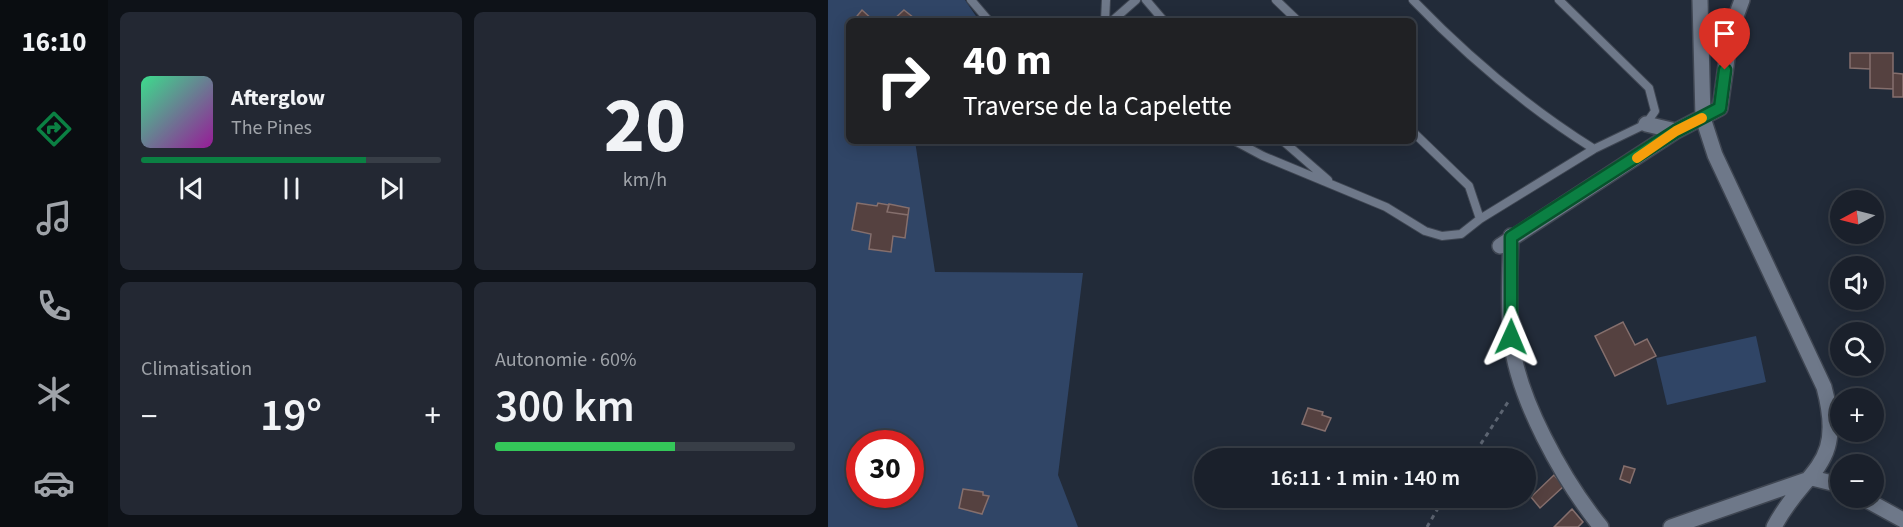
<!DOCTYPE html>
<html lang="fr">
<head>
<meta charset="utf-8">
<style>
  :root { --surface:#1a202b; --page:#232833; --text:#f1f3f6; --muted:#9fa3a9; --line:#383e47; --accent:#0b8043 }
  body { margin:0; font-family:"Source Sans 3",sans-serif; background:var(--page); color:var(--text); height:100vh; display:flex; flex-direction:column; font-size:22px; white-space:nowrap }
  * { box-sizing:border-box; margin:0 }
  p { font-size:20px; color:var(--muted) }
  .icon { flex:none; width:33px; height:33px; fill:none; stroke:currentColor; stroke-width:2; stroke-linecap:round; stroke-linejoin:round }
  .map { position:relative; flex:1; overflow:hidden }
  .side { display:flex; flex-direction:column; gap:12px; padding:12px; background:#0e1218; width:720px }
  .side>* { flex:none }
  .guide { position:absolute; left:18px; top:18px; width:570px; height:126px; border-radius:9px; box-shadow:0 3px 15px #0003,0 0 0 2px var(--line); background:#202124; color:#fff; overflow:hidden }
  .needle { width:39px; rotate:263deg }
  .tools { position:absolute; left:1002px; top:190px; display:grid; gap:12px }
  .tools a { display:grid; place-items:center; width:54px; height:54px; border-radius:50%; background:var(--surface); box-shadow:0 3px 15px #0003,0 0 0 2px var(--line); font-size:30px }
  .speed { position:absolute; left:18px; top:430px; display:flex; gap:12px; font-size:30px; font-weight:700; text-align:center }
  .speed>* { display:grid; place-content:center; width:78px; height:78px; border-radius:50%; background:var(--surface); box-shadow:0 3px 15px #0003,0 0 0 2px var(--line); line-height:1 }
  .speed .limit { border:9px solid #d22; background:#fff; color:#111 }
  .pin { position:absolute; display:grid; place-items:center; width:51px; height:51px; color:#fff; margin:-62px -26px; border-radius:50% 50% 50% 0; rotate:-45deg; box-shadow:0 0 6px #0007 }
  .pin .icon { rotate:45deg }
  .me { position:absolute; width:66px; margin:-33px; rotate:1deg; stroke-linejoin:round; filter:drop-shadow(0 0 4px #0008) }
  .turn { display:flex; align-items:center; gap:21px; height:126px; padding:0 18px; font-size:27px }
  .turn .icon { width:78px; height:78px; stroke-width:2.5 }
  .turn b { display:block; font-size:42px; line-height:51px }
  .big { font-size:45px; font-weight:600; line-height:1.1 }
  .side .card { flex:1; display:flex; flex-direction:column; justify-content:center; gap:9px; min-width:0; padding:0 21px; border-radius:9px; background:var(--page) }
  .side .dial { align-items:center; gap:0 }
  .dial b { font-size:78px; line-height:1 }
  .song { display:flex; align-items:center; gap:18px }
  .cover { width:72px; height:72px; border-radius:9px; background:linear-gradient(135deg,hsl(150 70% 55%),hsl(300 70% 35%)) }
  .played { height:6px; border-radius:3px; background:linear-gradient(90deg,var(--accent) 75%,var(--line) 75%) }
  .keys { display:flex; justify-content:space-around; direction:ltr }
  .heat { display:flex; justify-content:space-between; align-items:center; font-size:33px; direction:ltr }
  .charge { height:9px; border-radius:4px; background:linear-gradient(90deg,#34c759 60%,var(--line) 0) }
  .side .tiles { flex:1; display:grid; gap:12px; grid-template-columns:repeat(2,1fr) }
  .trip { position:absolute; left:366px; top:448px; width:342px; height:60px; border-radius:30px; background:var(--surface); box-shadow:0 3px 15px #0003,0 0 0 2px var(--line); font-weight:600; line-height:60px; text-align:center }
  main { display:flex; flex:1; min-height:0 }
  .tab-bar { display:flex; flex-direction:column; width:108px; justify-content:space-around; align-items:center; background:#0a0d11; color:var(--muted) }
  .tab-bar .icon { width:42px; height:42px }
  .tab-bar .selected { color:var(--accent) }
  .tab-bar b { font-size:27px; color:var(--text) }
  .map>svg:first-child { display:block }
  .green { fill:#304566; fill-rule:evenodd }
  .building { fill:#554140; stroke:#856f6d; stroke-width:1.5 }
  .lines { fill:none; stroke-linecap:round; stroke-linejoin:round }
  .service-casing { stroke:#3f4652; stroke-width:10 }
  .minor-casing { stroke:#3f4652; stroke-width:18 }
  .path { stroke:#5c6471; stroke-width:3; stroke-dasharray:4.5 4.5; stroke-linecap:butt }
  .service { stroke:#6e7889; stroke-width:8 }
  .minor { stroke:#6e7889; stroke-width:15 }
  .route-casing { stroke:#07532c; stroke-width:15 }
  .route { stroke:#0b8043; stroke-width:10 }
  .slow { stroke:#f59e0b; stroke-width:10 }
</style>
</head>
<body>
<main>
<nav class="tab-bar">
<b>16:10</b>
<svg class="icon selected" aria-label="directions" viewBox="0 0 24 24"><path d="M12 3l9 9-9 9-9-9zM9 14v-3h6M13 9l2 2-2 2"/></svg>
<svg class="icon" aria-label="music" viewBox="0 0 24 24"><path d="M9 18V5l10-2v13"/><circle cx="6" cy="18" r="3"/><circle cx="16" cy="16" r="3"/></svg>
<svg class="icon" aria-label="phone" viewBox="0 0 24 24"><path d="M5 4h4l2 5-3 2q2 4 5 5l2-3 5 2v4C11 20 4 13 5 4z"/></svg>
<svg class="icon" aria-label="climate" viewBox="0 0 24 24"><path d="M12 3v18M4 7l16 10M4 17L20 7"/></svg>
<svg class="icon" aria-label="car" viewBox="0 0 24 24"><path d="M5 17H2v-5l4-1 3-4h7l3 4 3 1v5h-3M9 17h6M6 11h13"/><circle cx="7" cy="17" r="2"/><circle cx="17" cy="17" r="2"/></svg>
</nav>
<section class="side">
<div class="tiles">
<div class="card">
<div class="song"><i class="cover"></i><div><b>Afterglow</b><p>The Pines</p></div></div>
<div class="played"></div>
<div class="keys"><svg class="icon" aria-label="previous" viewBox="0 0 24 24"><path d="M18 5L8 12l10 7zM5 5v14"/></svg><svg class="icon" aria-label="pause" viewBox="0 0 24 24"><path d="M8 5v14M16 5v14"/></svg><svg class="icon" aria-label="next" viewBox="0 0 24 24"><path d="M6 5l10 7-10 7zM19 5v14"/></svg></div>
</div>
<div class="card dial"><b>20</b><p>km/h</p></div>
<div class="card"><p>Climatisation</p>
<div class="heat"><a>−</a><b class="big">19°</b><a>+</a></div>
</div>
<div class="card"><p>Autonomie · 60%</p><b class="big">300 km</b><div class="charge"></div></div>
</div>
</section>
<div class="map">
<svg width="1075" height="527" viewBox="0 0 1075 527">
  <rect width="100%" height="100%" fill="#222b39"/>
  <path class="green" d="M0,0H137L150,19L21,21V141H87L107,272L255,273L230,475L250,527H0ZM32,444H82V495H32Z
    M928,336L938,382L839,405L828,358Z"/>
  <path class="building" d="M34,10L46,21H25Z
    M76,10L86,18L82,21H64Z
    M1022,53H1042V69L1022,68Z
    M1042,53H1065V89L1042,88Z
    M1065,73L1075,74V97H1065Z
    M29,203L49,206L50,203L61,205L59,212L80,215L77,238L65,236L63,252L41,249L43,234L24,230Z
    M61,204L81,208L80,215L59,212Z
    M795,322L807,345L819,339L828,356L787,376L767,336Z
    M480,408L495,412L494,415L503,418L497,431L474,424Z
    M796,466L807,469L802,483L792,479Z
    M726,475L736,486L712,508L703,497Z
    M135,489L155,492V495L161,496L154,514L131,508Z
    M744,509L755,522L750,527H726Z"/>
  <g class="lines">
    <g class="service-casing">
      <path id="service" d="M143,0L161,21
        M318,0L336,21
        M448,0L470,21
        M585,0C639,56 699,107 766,149
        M277,21L278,0
        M284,21L308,0
        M585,132L641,186L652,219
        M407,141L435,156L558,207L597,231L614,236L633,234L652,219L766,149L818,124L827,111L821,88L731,0
        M455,141L500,180"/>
    </g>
    <g class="minor-casing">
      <path id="minor" d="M872,0L875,118L887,155L996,387C1018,469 977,467 946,527
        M818,124L848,131
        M683,236C682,269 680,305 683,338C689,398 735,480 773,527
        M672,246L848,131L892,108L903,30L914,0
        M1035,498L1075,520
        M843,527L984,478L1012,485"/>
    </g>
    <path class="path" d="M643,459L682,399
      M599,527L616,498"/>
    <use href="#service" class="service"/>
    <use href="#minor" class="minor"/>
  </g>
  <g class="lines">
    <g class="route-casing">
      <path id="route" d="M683,337V237L848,131L892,108L897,70"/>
    </g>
    <use href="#route" class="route"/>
    <path class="slow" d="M809,158L848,131L874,118"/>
  </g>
</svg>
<div class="tools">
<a><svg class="needle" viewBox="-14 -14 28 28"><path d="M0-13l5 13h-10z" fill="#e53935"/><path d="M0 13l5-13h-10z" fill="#9fa3a9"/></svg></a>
<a><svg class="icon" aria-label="sound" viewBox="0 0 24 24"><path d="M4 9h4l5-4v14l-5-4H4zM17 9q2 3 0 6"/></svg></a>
<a><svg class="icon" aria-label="search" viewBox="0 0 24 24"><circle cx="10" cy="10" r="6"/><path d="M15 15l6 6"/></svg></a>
<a>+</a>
<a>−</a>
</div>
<div class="speed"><div class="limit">30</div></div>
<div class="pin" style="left:897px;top:70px;background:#d93025"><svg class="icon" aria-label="arrive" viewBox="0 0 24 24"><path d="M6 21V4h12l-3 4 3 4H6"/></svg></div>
<svg class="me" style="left:683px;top:337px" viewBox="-20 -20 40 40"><path d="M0-17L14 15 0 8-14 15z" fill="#0b8043" stroke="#fff" stroke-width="4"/></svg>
<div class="trip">16:11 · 1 min · 140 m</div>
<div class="guide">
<div class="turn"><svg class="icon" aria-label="right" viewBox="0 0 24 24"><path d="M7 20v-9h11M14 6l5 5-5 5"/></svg><div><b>40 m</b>Traverse de la Capelette</div></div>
</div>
</div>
</main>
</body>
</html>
